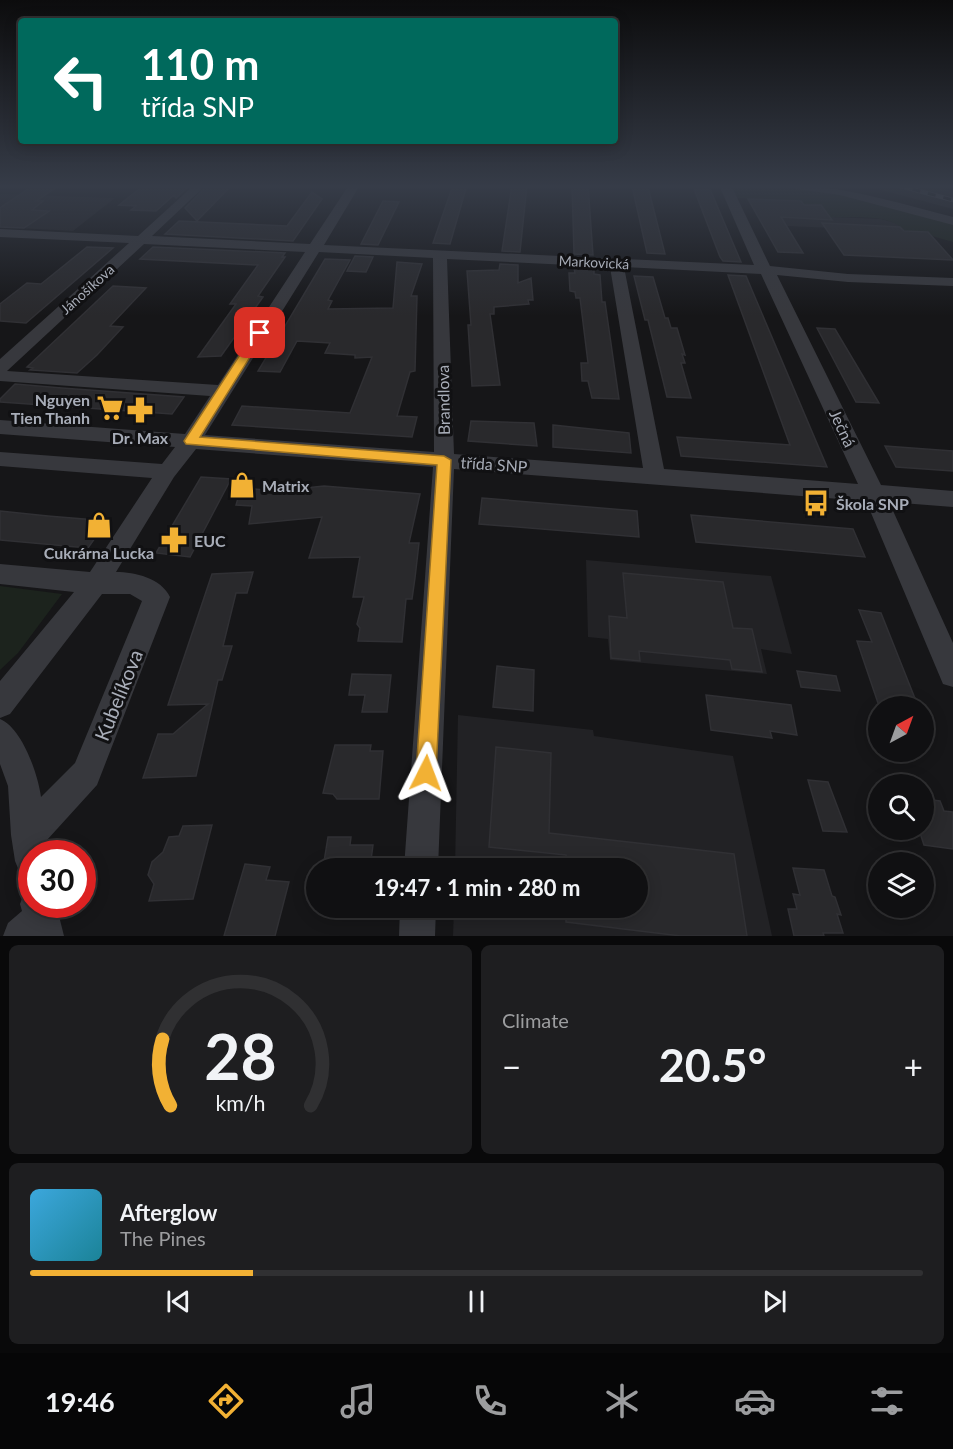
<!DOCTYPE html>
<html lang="en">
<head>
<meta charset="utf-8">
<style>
  :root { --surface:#101012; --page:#1e1e20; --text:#f1f3f6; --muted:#9c9d9f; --line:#303032; --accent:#f2b134 }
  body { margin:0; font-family:Lato,sans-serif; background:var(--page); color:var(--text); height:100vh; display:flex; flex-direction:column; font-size:22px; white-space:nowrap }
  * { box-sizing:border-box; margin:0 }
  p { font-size:20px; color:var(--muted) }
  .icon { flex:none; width:33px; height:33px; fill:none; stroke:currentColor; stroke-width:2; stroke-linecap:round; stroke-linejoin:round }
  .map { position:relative; height:936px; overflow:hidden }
  .drawer { display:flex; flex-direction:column; gap:9px; padding:9px; background:#09090a; flex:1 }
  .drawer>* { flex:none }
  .hud { position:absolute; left:18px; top:18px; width:600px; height:126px; border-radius:6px; box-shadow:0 3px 15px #0003,0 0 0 2px var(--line); background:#00695c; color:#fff; overflow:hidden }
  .needle { width:39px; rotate:41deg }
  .controls { position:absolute; left:868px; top:696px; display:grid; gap:12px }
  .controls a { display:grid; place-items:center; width:66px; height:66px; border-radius:50%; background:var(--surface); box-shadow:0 3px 15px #0003,0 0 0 2px var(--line); font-size:30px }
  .speed { position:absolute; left:18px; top:840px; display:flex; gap:12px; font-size:30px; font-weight:700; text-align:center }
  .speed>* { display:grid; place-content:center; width:78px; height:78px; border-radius:50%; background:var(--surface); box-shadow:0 3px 15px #0003,0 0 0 2px var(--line); line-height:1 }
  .speed .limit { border:9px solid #d22; background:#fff; color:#111 }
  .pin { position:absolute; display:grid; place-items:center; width:51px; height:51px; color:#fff; margin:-26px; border-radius:12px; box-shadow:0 3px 9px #0006 }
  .me { position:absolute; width:66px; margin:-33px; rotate:3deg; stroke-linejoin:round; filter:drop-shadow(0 0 4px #0008) }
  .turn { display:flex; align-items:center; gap:21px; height:126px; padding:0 24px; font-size:27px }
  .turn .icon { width:78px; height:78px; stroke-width:2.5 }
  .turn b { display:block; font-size:42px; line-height:51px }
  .big { font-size:45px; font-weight:700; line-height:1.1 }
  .drawer .widget { flex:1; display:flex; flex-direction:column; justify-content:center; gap:9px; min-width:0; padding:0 21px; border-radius:9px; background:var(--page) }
  .drawer .dial { align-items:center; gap:0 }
  .dial svg { height:156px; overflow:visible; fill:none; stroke:var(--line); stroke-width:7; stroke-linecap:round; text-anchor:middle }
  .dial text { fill:var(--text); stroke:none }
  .song { display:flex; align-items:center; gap:18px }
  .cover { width:72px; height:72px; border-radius:9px; background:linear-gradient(135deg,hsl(200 70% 55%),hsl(190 70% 35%)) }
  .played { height:6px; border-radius:3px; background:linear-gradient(90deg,var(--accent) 25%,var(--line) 25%) }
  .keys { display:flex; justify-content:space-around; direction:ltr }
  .heat { display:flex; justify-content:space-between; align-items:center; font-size:33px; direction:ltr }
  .drawer .tiles { flex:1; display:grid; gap:9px; grid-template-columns:1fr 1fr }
  .widget:last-child { grid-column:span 2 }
  .trip { position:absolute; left:306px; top:858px; width:342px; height:60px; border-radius:30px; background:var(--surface); box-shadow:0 3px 15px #0003,0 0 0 2px var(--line); font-weight:700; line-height:60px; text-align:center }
  .tab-bar { display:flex; height:96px; justify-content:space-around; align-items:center; background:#060607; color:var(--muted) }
  .tab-bar .icon { width:42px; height:42px }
  .tab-bar .selected { color:var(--accent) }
  .tab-bar b { font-size:27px; color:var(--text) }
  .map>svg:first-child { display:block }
  .built { fill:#222225 }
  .green { fill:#1c231d }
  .building { fill:#29292c; stroke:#303034; stroke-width:1.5 }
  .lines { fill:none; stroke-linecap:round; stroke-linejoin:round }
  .minor { fill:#37383d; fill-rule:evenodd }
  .rail-casing { stroke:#4a4c52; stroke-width:4.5 }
  .rail { stroke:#111113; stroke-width:3; stroke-dasharray:8; stroke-linecap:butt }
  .route { fill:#f2b134; stroke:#9d7322; stroke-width:1.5 }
  .labels { text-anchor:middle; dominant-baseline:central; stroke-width:6; stroke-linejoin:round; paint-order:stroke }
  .far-street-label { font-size:14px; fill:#a8adb8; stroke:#111113 }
  .poi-label { font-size:16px; font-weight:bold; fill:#a8adb8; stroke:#111113; text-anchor:start }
  .street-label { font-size:16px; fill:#a8adb8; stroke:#111113 }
  .near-street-label { font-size:20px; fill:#a8adb8; stroke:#111113 }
</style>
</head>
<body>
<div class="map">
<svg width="953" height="936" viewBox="0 0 953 936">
  <rect width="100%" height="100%" fill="#161618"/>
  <path class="built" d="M862,185H929L953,191V209Z
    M0,194L115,198L73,231L0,227Z
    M749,199L801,201L821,205L830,217L881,219L899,224L905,231L763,225Z
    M586,560L771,576L792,654L761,649L767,674L610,660L608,639L588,637Z
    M458,715L593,730L594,736L733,756L772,936H453L454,908H638V868H455Z"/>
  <path class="green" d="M734,185H767L840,194L953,223V242L932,236L928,232L905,231C889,213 852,218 829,217L821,205H804L801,201L736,198L731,187Z
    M0,586L62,594L18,653L0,670Z"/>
  <path class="building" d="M34,185H60L36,201H43L32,210L49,211L24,228L0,227V208Z
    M144,185H190L176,198L174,195L156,211L131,210L136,206L119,205Z
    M208,185H232L197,221L185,208Z
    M453,185H467L450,244L433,243Z
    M512,185H527L520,252L502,251Z
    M572,185H588L593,255L574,254Z
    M632,186L648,187L665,254L647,253Z
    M694,189H710L741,262L723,261L720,257Z
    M312,192L322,199L293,241L165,234L179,221L287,226Z
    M748,199L801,201L804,205H821L832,220L781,217L803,253L778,252Z
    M383,201L399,202L378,245L361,244Z
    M822,223L900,227L904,231L928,232L953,260L844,255Z
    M87,247L113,248L26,323L0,321V304L27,283L41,284Z
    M153,247L285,253L282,257H285L258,296L263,297L221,356L198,357L236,304H230L258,265L140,259Z
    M355,256L373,257L366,272L347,271Z
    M325,259L350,260L328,300L332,301L328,309L393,308L397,262L422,264L411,296H417L415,371L410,372L397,416L417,417L412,437L232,425L242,406L350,413L372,357L355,358V355L325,353L330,343L297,341L280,372L258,371Z
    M500,264L518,265V283L531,278L533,300H528L529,304L494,307V314H490L500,385L472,386L468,325H471L467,271L499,270Z
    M574,268H594V274L600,275L602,302H605L619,399L592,398L588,381H582L581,363H588L580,298H576L575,292L570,291L569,273H575Z
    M728,275L746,276L827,467L681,456L677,437L790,445Z
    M634,276L653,277L665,318H668L671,328H677L685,355L682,354L685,363H681L691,398L667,397L648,320H645Z
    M113,286L146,288L110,326L123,327L97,355L77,373L30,370L33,368L27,367Z
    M817,328L835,329L879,403L856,402Z
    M15,384L62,388L184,397L172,414L0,402V399Z
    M471,421L534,423L537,446L468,441Z
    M553,425L629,433L631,453L553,447Z
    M885,446L953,451V471L896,467Z
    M201,477L231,479L190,557L156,553Z
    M324,486L420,494L409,543H419L415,578L412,599H406L402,642L358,641L360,628L357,624L364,597H353L360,557L309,558L322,517L249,524L252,506L236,505L241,488L277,491Z
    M482,498L637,511L639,537L479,524Z
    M0,511L48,516L107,521L88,548L0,540Z
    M691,515L853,529L865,557L696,542Z
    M253,572L247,593H236L223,646H232L222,680H218L196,776L143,778L158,734H173L208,704L168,705L212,574Z
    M623,573L723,582L733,628L752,629L762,672L732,669L730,660L639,651L640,661L611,658L609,616L627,618Z
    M859,610L881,613L918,706H879L857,641L872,642Z
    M497,666L534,670L533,711L493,707Z
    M797,671L836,676L840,691L801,687Z
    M352,674L391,675L387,712H362L365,695H349Z
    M706,695L791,705L797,735L770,731L772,738L711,730Z
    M335,745H371L370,751H383L379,799H337L333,794L323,793Z
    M496,747L551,753L549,833L734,854L747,936H681L566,922V908H638V868H566V855L489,847Z
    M808,780L828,782L847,832L823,831Z
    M924,799L940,801L944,811L953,812V849L924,845L919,830H924Z
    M212,825L193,899L149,901L154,884L148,875L152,862L163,852L169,837L179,836L183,826Z
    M328,837H351L350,845H373L370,868H323Z
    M245,864L270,867L266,880L289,882L275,936H224Z
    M793,868L824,870L832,896L835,897L841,915L837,914L843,933H823L824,936H794L788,909H797L793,894L800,895Z"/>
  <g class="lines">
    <path class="minor" d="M194,185H206L152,236L310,244L349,185H360L324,245L754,265L719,185H731L770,266L848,274L953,278V286L848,282L777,275L881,485L953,491V507L889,502L953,643V687L943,684L866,501L454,469L438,868H404L433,467L196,449L174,477L116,572C135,572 161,578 170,597L97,785L47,840L48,854H32V878L20,873L15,861L11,835L8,786L0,764V719C22,728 38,774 41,797L75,763L142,601L130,594H102L10,714L0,718V681L74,592L0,584V564L90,572L152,478L0,466V452L162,464L175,447L0,434V420L185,434L210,396L0,381V359L129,243L0,237V229L138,236ZM144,244L305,252L218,385L7,371ZM319,252L433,258L434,452L205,435ZM447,259L610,267L643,468L454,454ZM624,267L761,274L858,484L664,469Z
      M785,185C843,185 897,203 953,217V225L840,195L790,188Z
      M32,889V904H56L64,936H3L8,923L22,911L20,904L25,891Z
      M400,908H436L435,936H399Z"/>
    <g class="rail-casing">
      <path id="rail" d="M897,185L953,200"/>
    </g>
    <use href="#rail" class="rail"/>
  </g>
  <linearGradient id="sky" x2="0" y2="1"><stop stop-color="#0c0c0d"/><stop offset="0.59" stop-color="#363c48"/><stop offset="1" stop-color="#363c48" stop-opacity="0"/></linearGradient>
  <rect width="953" height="316" fill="url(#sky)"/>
  <path class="route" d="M256,330H263L265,333L200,437L444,456L451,460L436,773L433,780L426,783L419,780L416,773L437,465L186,444L184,441L186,438Z"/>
  <defs>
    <g id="supermarket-bare" transform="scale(2.07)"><path d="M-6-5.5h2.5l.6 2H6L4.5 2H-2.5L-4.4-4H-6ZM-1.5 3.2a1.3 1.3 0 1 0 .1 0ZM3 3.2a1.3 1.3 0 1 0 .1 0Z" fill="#f2b134" stroke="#111113" stroke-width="2.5" paint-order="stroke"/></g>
    <g id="pharmacy-bare" transform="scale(2.07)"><path d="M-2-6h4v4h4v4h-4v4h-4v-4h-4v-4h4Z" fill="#f2b134" stroke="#111113" stroke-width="2.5" paint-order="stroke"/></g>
    <g id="shop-bare" transform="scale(2.07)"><path d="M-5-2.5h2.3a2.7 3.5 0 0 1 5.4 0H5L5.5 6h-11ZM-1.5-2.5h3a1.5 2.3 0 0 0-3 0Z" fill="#f2b134" stroke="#111113" stroke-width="2.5" paint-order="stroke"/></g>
    <g id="bus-bare" transform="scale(2.07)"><path d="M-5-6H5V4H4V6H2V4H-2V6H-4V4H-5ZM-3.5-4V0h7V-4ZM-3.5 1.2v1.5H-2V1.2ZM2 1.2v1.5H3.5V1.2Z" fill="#f2b134" stroke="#111113" stroke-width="2.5" paint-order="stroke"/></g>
  </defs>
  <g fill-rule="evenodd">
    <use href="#supermarket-bare" x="110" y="408"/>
    <use href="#pharmacy-bare" x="140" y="410"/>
    <use href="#shop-bare" x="242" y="485"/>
    <use href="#bus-bare" x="816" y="503"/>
    <use href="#shop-bare" x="99" y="525"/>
    <use href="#pharmacy-bare" x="174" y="540"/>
  </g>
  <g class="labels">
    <g class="far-street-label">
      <text transform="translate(594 262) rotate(3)">Markovická</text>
      <text transform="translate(87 289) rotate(-42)">Jánošíkova</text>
    </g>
    <g class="poi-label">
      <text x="90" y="399" text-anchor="end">Nguyen<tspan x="90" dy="18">Tien Thanh</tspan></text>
      <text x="140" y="437" text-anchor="middle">Dr. Max</text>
      <text x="262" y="485">Matrix</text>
      <text x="836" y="503">Škola SNP</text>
      <text x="194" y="540">EUC</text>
      <text x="99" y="552" text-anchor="middle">Cukrárna Lucka</text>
    </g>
    <g class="street-label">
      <text transform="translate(443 400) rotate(-91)">Brandlova</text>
      <text transform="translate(843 428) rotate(65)">Ječná</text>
      <text transform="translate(494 464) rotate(4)">třída SNP</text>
    </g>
    <g class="near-street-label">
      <text transform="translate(118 695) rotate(-68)">Kubelíkova</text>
    </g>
  </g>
</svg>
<div class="controls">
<a><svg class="needle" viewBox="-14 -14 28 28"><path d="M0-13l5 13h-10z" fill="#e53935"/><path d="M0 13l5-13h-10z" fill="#9c9d9f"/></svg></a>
<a><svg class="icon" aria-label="search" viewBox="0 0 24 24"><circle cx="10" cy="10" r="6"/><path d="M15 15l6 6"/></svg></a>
<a><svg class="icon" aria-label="layers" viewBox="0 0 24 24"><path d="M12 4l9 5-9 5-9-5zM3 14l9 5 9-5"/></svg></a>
</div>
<div class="speed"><div class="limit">30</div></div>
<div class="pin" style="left:260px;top:333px;background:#d93025"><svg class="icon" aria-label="arrive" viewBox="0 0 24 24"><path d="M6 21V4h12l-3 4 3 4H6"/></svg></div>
<svg class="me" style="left:426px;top:773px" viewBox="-20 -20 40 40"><path d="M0-17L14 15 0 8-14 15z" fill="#f2b134" stroke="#fff" stroke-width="4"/></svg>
<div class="trip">19:47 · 1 min · 280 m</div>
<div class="hud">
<div class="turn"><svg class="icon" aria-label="left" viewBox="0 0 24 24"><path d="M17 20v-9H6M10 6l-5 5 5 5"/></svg><div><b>110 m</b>třída SNP</div></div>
</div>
</div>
<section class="drawer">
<div class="tiles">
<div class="widget dial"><svg viewBox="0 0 100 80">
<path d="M14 69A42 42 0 1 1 86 69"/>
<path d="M14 69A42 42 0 0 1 10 35" stroke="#f2b134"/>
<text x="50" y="56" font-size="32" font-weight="700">28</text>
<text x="50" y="72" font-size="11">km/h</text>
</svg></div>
<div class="widget"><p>Climate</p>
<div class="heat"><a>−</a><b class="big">20.5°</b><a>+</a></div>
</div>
<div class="widget">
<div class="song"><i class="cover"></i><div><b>Afterglow</b><p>The Pines</p></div></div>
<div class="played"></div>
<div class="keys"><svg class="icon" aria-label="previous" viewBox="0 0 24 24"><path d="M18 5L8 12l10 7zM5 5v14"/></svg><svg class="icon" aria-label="pause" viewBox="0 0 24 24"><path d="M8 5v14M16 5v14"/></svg><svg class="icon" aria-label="next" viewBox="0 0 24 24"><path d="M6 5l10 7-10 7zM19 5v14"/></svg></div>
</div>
</div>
</section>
<nav class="tab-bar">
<b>19:46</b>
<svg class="icon selected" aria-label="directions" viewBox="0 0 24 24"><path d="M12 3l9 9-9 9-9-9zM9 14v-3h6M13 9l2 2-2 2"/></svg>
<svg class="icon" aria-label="music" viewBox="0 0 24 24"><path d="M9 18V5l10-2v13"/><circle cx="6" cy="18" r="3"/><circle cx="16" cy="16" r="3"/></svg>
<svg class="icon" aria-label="phone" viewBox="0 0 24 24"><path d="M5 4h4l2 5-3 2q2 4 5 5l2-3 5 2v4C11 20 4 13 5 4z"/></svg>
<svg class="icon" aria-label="climate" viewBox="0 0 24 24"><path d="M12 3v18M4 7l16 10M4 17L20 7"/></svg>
<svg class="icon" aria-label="car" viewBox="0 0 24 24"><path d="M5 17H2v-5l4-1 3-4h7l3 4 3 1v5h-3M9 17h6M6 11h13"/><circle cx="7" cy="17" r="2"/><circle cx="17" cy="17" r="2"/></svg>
<svg class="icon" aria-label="filters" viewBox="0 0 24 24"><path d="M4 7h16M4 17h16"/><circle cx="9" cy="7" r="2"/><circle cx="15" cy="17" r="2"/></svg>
</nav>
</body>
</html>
